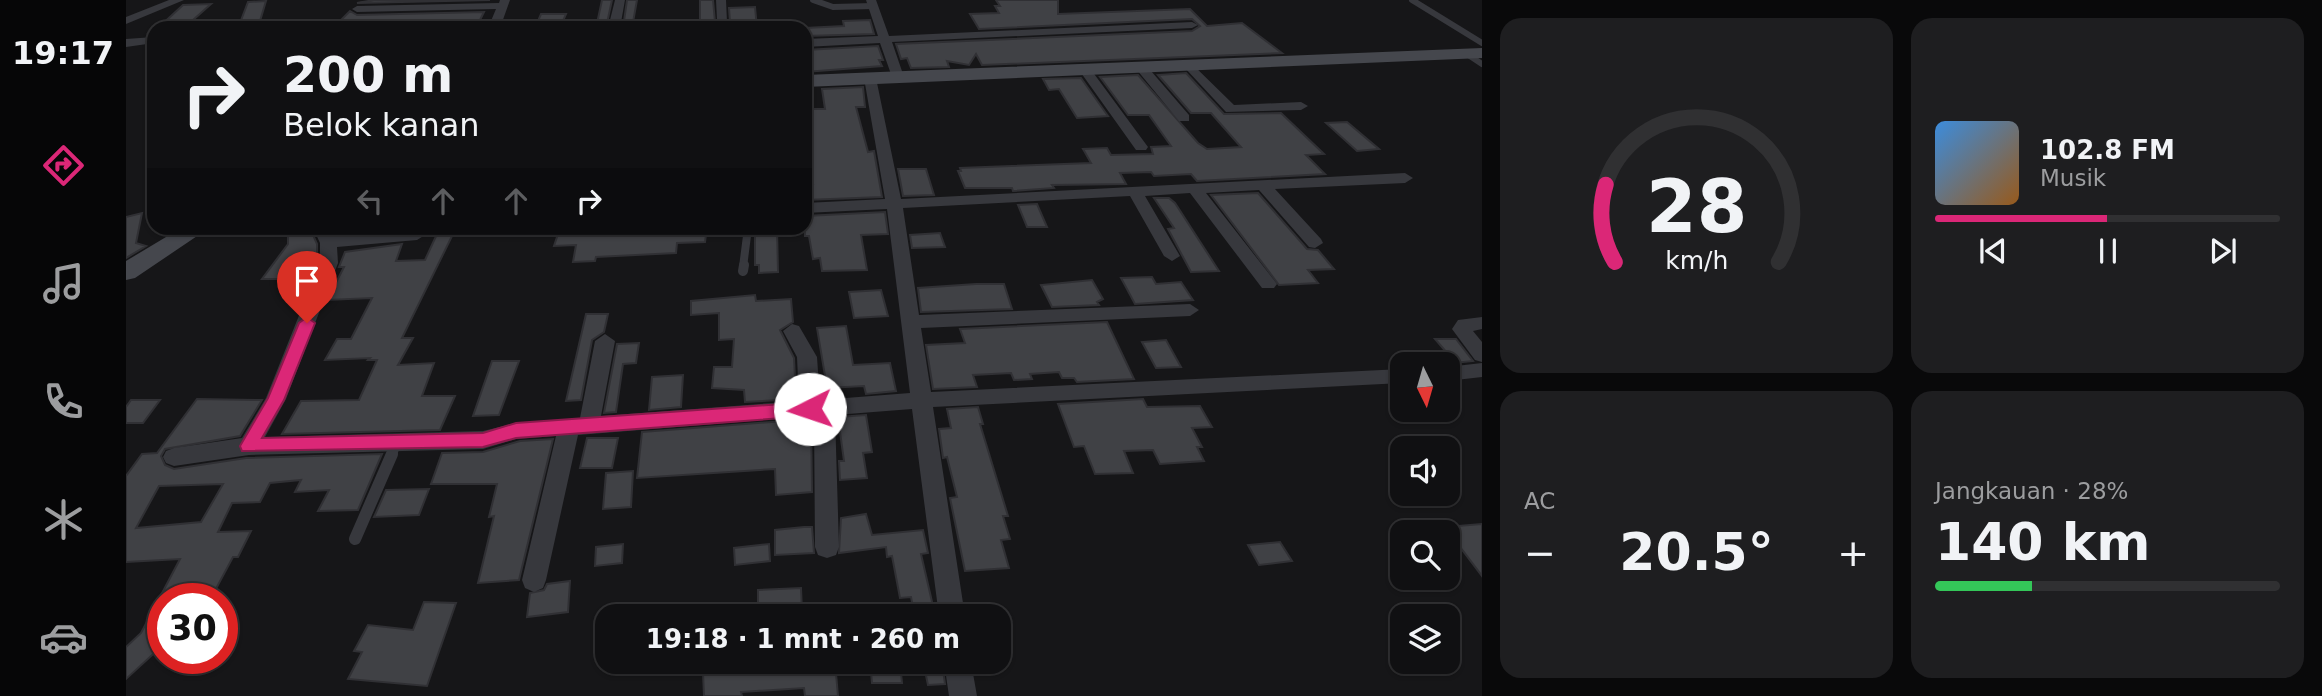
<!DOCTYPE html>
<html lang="id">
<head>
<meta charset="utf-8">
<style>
  :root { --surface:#101012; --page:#1e1e20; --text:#f1f3f6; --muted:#9c9d9f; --line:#303032; --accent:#db2777 }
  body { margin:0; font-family:"DejaVu Sans",sans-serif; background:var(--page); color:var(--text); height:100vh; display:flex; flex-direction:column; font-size:26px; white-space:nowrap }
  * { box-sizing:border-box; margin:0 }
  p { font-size:23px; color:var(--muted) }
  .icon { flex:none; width:38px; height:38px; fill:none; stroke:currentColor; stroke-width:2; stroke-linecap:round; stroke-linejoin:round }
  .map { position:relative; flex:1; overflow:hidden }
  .drawer { display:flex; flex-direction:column; gap:18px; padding:18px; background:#09090a; width:840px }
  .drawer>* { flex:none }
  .banner { position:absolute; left:21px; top:21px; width:665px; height:214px; border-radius:21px; box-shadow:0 2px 5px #0004,0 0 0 2px var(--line); background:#101012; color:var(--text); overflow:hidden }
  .needle { width:46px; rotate:175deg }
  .buttons { position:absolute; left:1264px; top:352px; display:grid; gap:14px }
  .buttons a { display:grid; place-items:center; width:70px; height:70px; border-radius:14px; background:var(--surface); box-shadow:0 2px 5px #0004,0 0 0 2px var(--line); font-size:35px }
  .speed { position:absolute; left:21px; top:583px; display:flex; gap:14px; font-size:35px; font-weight:700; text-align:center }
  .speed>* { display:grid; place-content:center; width:91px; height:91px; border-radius:50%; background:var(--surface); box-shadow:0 2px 5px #0004,0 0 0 2px var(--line); line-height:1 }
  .speed .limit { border:10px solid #d22; background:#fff; color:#111 }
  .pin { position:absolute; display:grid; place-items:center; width:60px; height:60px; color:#fff; margin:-72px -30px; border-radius:50% 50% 50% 0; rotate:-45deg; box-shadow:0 0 7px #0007 }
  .pin .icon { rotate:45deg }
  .me { position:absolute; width:77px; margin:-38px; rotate:266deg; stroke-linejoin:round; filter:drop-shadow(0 0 5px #0008) }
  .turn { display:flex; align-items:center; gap:24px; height:147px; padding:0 21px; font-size:32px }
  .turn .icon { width:91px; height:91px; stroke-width:2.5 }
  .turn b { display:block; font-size:49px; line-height:60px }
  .lanes { display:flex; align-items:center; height:66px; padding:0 21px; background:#0003; justify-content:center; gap:35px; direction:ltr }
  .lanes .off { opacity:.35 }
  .big { font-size:52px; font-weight:700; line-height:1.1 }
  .drawer .card { flex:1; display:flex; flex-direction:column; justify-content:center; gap:10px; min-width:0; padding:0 24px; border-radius:21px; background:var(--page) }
  .drawer .dial { align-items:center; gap:0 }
  .dial svg { height:182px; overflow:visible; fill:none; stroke:var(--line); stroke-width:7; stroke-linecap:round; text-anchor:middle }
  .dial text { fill:var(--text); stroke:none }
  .song { display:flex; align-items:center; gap:21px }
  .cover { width:84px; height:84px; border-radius:10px; background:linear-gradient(135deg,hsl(210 70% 55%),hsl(30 70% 35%)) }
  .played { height:7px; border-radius:4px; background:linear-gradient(90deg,var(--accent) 50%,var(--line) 50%) }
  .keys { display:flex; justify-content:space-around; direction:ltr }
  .heat { display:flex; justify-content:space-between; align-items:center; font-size:38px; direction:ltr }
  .charge { height:10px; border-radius:5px; background:linear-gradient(90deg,#34c759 28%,var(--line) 0) }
  .drawer .tiles { flex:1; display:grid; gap:18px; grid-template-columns:repeat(2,1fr) }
  .trip { position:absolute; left:469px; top:604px; width:416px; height:70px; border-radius:21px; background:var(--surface); box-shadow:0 2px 5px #0004,0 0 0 2px var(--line); font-weight:700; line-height:70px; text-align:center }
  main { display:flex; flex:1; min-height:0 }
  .tabs { display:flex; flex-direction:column; width:126px; justify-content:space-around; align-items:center; background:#060607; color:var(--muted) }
  .tabs .icon { width:49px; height:49px }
  .tabs .current { color:var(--accent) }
  .tabs b { font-size:32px; color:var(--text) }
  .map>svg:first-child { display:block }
  .building { fill:#404145; stroke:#303034; stroke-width:2; fill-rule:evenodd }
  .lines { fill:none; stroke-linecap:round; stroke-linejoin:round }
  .lane-far3 { stroke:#37383d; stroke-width:6 }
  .lane-far2 { stroke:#37383d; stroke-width:8 }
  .lane-far1 { stroke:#37383d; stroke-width:10 }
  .lane { stroke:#37383d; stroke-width:12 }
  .street { fill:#37383d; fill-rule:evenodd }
  .secondary { fill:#45474d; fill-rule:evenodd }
  .route { fill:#db2777; stroke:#8e194d; stroke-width:2 }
</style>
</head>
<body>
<main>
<nav class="tabs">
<b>19:17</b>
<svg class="icon current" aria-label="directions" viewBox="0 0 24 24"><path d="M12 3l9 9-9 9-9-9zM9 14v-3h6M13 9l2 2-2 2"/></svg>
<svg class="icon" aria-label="music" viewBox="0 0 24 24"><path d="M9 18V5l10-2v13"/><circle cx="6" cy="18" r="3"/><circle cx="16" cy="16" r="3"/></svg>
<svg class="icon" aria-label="phone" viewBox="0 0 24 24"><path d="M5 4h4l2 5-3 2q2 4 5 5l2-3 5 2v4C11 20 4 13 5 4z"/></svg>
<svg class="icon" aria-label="climate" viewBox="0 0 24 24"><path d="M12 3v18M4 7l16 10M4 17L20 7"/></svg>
<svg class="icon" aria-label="car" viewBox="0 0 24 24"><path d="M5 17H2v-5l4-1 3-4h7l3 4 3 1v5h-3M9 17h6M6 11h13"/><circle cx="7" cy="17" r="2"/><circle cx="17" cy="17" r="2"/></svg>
</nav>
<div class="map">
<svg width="1356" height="696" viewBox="0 0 1356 696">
  <rect width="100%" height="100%" fill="#161618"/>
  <path class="building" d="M248,0H364L231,3Z
    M476,0H486L480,28H470Z
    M501,0H511L506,28H497Z
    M574,0H587L589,22L600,25L604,22L603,8L629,7L631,28L574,26Z
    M870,0H932V14L1064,9L1081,26L1116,23L1156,53L856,65L850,54L843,65L821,61L823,67L785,68L781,58L775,59L770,44L1066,31L1074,26L1066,19L853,29L844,14L873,13L869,6H874Z
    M140,1L134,21L114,23L122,2Z
    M85,4L58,28H32L57,5Z
    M224,11L231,15L358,12L350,28H207Z
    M415,14H440L434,28H409Z
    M744,20L748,34L679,36V28L718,26L717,21Z
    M752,46L757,60H753L756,66L679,72V50Z
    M1060,73L1098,114L1155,113L1198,154L1180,155L1199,174L1071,181L1065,174L1028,176L1025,172L994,173L1000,184L926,185L928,188L887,191L886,188H839L832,171H835L834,168L965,163L957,149L981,148L985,155L1027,154L1025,147L1045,146L1023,115H1002L974,77L1012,75L1072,143L1081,149L1115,147L1085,113H1065L1032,75Z
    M955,78L982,116L951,118L933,89L923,90L917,79Z
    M737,87L739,107H730L742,152L748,151L756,197L679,200V184H687L682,155H686L680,122H684L683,113L687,109H699L696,89Z
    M1221,122L1253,149L1231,151L1200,123Z
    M772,169H800L808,195L777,196Z
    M1132,193L1181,249L1192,250L1208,269L1182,270L1192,283L1153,285L1085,195Z
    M1028,198H1043L1049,203L1093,271L1065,272L1042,229L1048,228Z
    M911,204L921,227H901L892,205Z
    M759,212L762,234L735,235L741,270L696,271L694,258L687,259L683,236H679V216Z
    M16,213L10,243L20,246L0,258V217Z
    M169,228H184L191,244V256L176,279H136L162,244V229Z
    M434,228H581L579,242L551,243L550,253L470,257L469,261L447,262L450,245L428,246Z
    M629,228H651L652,272L633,273V265H629Z
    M814,233L819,247L786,248L784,235Z
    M311,234H327L276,338H287L272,365L308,363L296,396H329L314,430L156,434L175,401L233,400L251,360H242L244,358L199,360L211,339H225L246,298L201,300L218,267H213L219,252L276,244L270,261L299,260Z
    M1026,277L1030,284L1055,282L1067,300L1009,304L995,278Z
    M966,280L977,299L971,302L973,305L926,307L915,285Z
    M850,284H878L886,309L795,312L792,288Z
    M755,290L762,316L728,318L723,292Z
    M629,295L630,301L665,299L667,322L654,330L668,358L670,399L619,402L618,390L586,388L588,367H606L608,339L593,340V313L565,315V301Z
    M460,314H482L478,332L466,340L455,400L440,401Z
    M981,322L1008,379L951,382L948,378H936L933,372L904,374L906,379L888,380L885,373L847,375L851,387L807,389L800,345L839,343L834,329Z
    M720,326L727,365L764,363L770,391L740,394L738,386L701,388L691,328Z
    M1309,339H1330L1347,361L1318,364L1309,355L1322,354Z
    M1040,340L1055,367L1030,368L1016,342Z
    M513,343L510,363L497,364L490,412L478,413L491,344Z
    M366,361H393L373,415L347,416Z
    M557,375L555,407L523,410L526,377Z
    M71,399L136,400L114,436L39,449L35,456L39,465L48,469L120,458L256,454L232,510L192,511L203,490L169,492L175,480L144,483L134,502L106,503L92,532L125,531L112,557H107L85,598H37V645L0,679V647L15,633L54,559L0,562V476L16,454L31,453ZM97,484L75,522L10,528L33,486Z
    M1017,399L1021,407L1074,406L1086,427L1066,428L1076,447H1071L1078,461L1034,464L1027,450L998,451L1007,473L969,474L958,446L948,447L932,404Z
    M5,400H34L17,423H0V407Z
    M852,407L857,424H854L882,516H877L884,539L875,540L883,568L839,571L824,498L831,497L821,457L817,458L813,429L825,428L821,409Z
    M740,415L746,452L737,453L741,478L714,480L713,461H718L712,417Z
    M685,419L686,492L650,495L649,469L511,478L516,432Z
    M461,438H492L486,468H454Z
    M427,439L393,580L352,583L368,516L363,517L371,484H305L316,453L357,452L394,441Z
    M507,471L505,507L477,509L480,473Z
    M303,489L293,515L248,517L260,490Z
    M740,514L746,535L797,530L802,553L795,554L807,606L787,607L785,597L774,598L766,556L761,557L760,547L713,553L715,518Z
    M1356,524V576L1319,527Z
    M678,527H686L688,553L649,555V530Z
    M1154,542L1166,561L1133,565L1122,545Z
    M497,544L496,563L469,566L470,547Z
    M643,544L644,561L609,565L608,548Z
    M444,581L442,612L401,617L404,593L418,590L421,584Z
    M675,588L676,611L632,613V590Z
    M298,602L330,603L301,686L222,679L236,652L228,651L242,625L287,630Z
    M632,662H709L712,696H679L678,688L615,692L616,696H578L577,673L632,668Z
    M744,662H774L776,683H746Z
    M797,662H816L819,684L802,685Z"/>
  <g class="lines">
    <path class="lane-far3" d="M687,0L707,7L747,6
      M1286,0L1356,43
      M1341,54L1356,64"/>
    <path class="lane-far2" d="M617,267L622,228"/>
    <path class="lane-far1" d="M617,271L618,265
      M265,456L271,442"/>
    <path class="lane" d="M229,539L266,454"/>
    <path class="street" d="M43,0H58L0,24V17Z
      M374,0H384L374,28H362L370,9L231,12L226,9L231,6L373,3Z
      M489,0H499L494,28H482Z
      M590,0H600L601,22L591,20Z
      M740,0H750L763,36L1066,22L1072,25L1066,28L766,42L778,77L772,81L766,77L754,43L679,47V39L752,36Z
      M28,37V43L0,47V39Z
      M1063,61L1108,105L1175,102L1182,106L1175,110L1100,112L1059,68V62Z
      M1011,64H1019L1063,115V121H1053L1011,70Z
      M955,67H963L1022,147L1020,150H1010L953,70Z
      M744,74L750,78L775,199L1279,173L1287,178L1279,183L1149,189L1195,239L1197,243L1189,248L1183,247L1133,190L1080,193L1148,280L1151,284L1148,288H1136L1064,193L1019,196L1054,256L1046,261L1038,256L1004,196L777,208L793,315L1064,304L1073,310L1064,316L795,328L805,392L1276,369V383L807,407L839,616H813L786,409L709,415L713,547L710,555L701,558L692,555L689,547L688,416L452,435L420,580L417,588L408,592L399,588L396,580L430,436L390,439L357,449L123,455L48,466L40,463L37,457L40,451L48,448L116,438L140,398L194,263V243L187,228H203L208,237L291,230L299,235L291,240L211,247L212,263L160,399L139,437L357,431L390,423L454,418L469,341L479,334L489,341L475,416L673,401L671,357L657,331L666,324L673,326L691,357L694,400L784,393L761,209L679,213V203L759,199L738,78Z
      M679,101L686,105L684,110L679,111Z
      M1356,317V329L1347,331L1356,342V362L1349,360L1326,329L1332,320Z
      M1356,363V377L1321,381V367Z
      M818,662H845L851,696H823Z"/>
    <path class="secondary" d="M1356,48V58L679,87V75Z
      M55,228H83L9,278L0,280V261Z"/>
  </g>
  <path class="route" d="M181,317L189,323L158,400L136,438L357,433L390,423L684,402L692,409L684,416L390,438L357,447L116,451L114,446L142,398L173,323Z"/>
</svg>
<div class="buttons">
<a><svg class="needle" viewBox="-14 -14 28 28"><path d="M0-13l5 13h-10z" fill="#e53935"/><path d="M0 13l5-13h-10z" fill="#9c9d9f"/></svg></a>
<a><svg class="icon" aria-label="sound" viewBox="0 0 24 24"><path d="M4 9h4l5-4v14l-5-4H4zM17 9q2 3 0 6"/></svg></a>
<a><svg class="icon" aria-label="search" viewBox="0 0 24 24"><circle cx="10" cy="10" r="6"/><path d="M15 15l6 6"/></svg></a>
<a><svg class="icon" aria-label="layers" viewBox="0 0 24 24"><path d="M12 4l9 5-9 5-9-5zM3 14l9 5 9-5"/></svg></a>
</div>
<div class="speed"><div class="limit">30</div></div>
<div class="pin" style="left:181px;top:323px;background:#d93025"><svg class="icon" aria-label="arrive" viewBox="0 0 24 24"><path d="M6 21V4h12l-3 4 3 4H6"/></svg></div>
<svg class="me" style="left:684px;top:409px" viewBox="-20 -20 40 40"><circle r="19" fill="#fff"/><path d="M0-13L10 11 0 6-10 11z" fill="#db2777"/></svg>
<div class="trip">19:18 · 1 mnt · 260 m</div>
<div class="banner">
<div class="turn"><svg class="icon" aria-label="right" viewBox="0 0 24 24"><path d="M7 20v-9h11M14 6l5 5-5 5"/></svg><div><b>200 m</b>Belok kanan</div></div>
<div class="lanes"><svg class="icon off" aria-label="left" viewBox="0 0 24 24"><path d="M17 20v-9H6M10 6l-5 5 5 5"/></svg><svg class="icon off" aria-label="ahead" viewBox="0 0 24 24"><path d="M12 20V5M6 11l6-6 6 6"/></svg><svg class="icon off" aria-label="ahead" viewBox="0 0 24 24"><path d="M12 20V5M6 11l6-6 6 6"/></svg><svg class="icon" aria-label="right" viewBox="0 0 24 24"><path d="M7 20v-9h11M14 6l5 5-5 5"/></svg></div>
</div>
</div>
<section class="drawer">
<div class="tiles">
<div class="card dial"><svg viewBox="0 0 100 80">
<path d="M14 69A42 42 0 1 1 86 69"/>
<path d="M14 69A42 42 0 0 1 10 35" stroke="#db2777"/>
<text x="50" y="56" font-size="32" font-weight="700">28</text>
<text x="50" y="72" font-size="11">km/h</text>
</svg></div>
<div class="card">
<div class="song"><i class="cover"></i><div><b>102.8 FM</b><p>Musik</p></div></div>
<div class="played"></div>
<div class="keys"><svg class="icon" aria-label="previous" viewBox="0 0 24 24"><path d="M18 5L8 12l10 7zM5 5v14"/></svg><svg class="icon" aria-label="pause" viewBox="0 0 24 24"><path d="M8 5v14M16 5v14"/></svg><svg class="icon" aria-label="next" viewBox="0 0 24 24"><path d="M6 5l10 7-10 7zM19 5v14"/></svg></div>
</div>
<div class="card"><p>AC</p>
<div class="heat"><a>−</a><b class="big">20.5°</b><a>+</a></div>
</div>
<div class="card"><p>Jangkauan · 28%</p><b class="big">140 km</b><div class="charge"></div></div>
</div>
</section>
</main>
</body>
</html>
